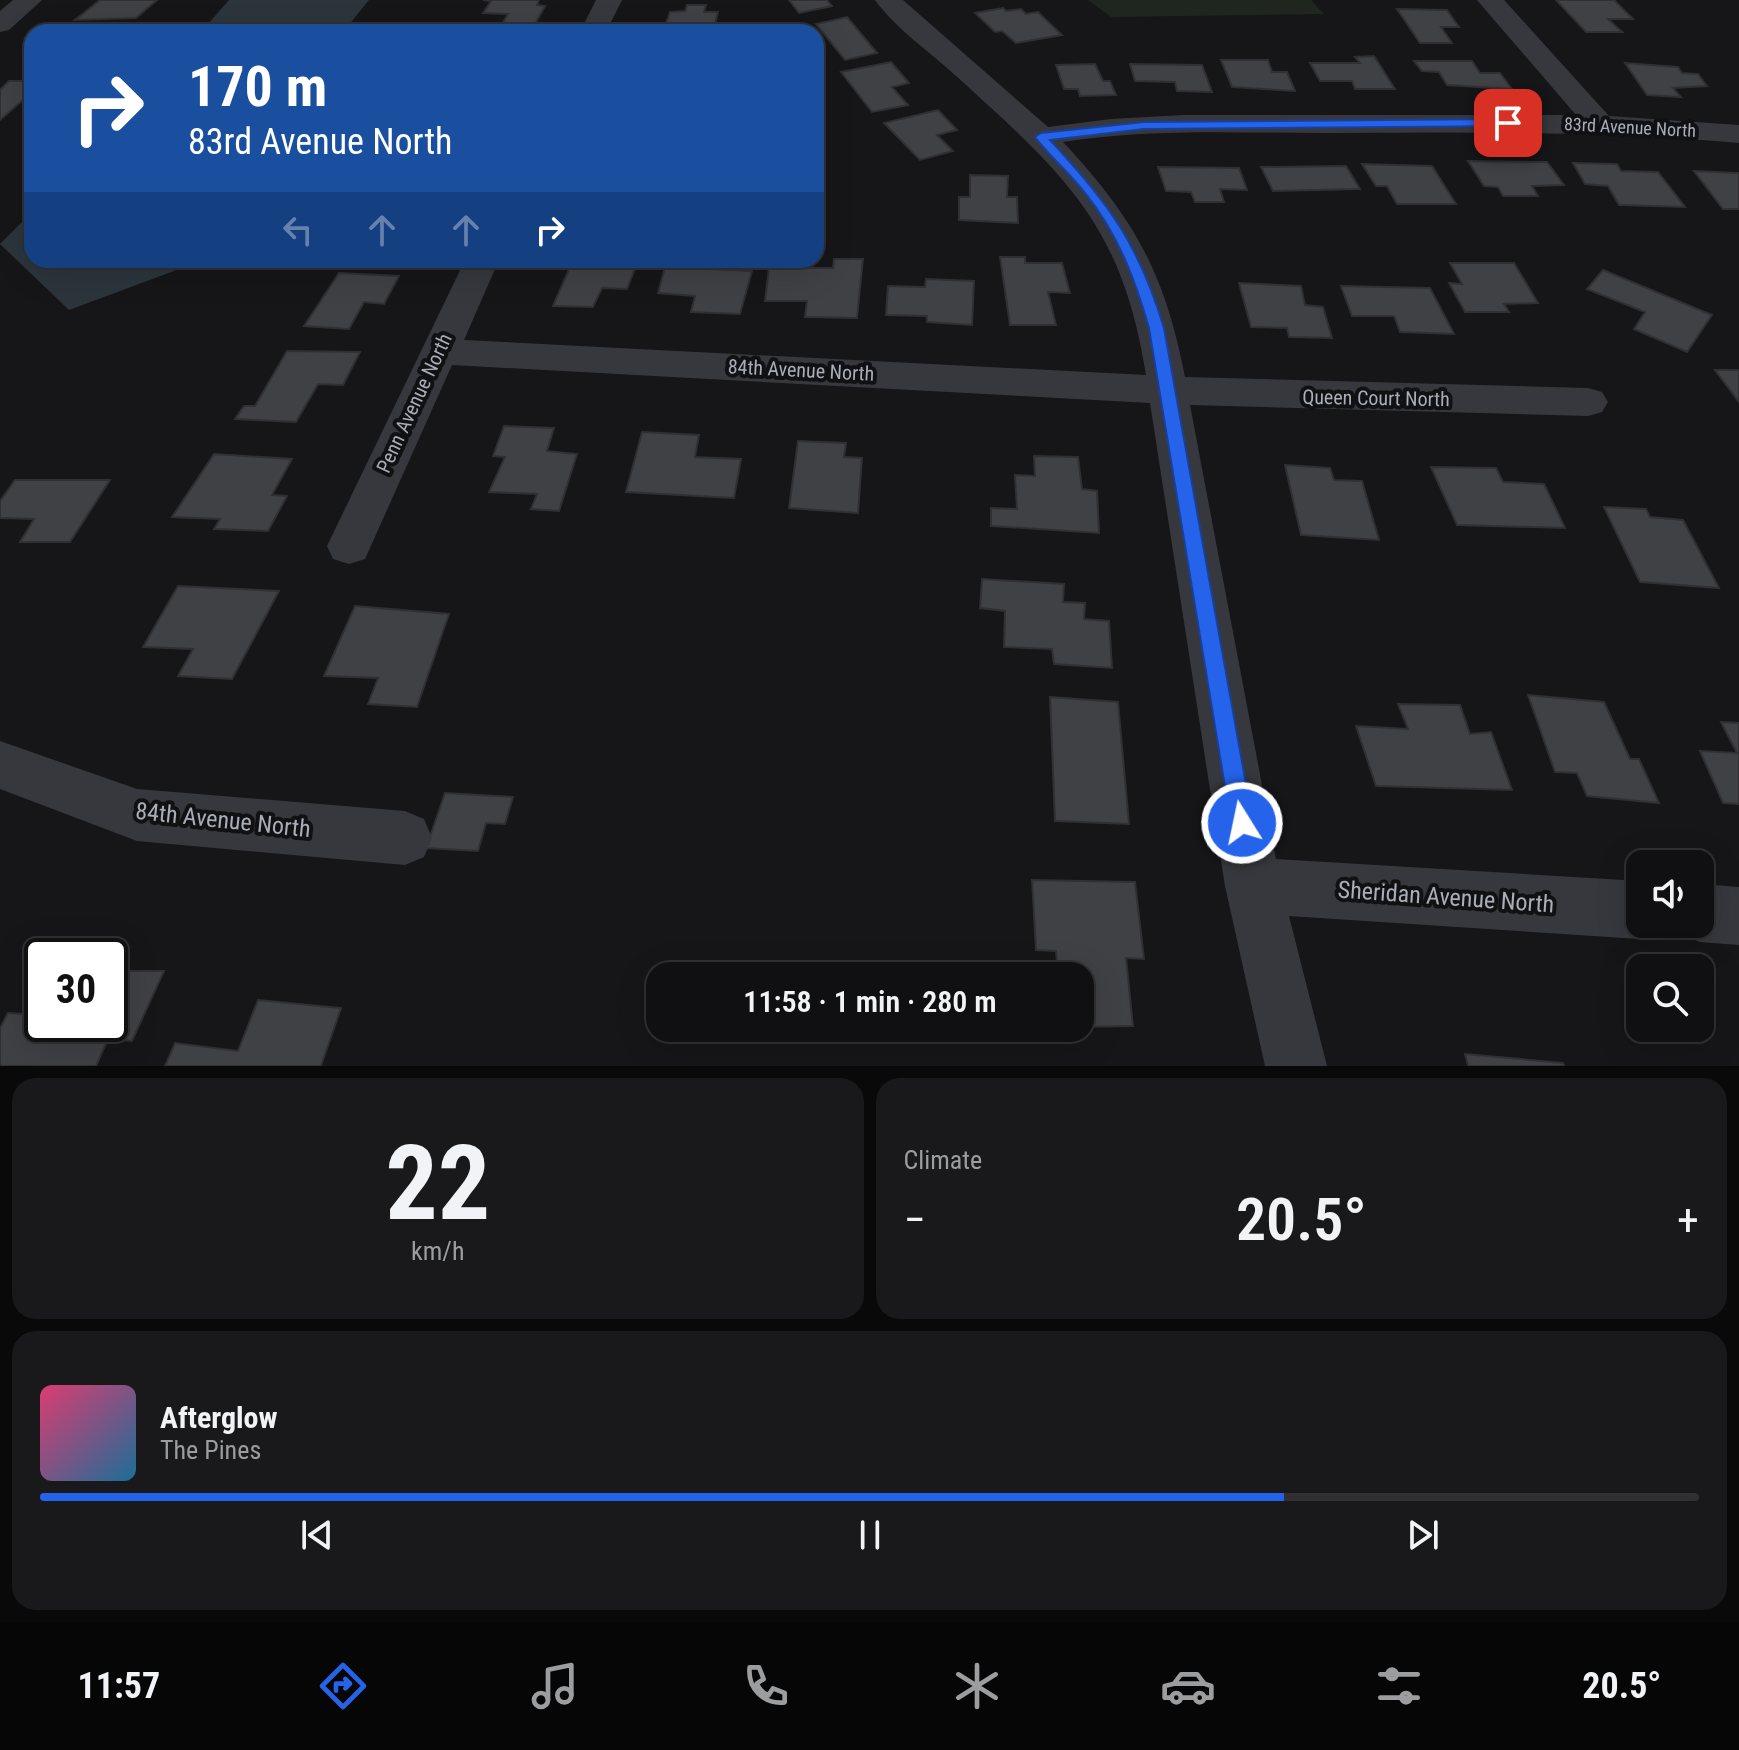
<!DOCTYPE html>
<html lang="en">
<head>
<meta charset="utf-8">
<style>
  :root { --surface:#101012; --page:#19191b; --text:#f1f3f6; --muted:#9c9d9f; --line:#303032; --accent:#2563eb }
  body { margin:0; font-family:"Roboto Condensed",sans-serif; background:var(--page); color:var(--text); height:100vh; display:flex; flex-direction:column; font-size:30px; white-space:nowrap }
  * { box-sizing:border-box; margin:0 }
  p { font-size:26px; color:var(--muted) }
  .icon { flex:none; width:44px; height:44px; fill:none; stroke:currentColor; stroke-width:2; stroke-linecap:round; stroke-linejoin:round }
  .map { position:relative; height:1066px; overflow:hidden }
  .side { display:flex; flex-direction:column; gap:12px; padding:12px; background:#09090a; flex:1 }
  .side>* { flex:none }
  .banner { position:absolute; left:24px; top:24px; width:800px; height:244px; border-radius:24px; box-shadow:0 8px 32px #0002,0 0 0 2px var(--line); background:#1a4fa0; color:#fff; overflow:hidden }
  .fabs { position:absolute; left:1626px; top:850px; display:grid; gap:16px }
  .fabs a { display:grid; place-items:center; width:88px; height:88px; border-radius:16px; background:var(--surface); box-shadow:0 8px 32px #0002,0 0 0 2px var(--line); font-size:40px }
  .speed { position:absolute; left:24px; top:938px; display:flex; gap:16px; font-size:40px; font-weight:700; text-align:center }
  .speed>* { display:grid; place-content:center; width:104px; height:104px; border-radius:50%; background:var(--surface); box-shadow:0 8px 32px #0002,0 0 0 2px var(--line); line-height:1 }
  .speed .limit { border:4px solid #111; border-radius:12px; background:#fff; color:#111 }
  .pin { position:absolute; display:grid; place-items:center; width:68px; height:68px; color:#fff; margin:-34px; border-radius:16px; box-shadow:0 4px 12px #0006 }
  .me { position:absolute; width:88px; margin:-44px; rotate:350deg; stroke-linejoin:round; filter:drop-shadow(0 0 6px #0008) }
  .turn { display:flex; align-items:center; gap:28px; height:168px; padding:0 32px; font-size:36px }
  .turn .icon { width:104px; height:104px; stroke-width:2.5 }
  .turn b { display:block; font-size:56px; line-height:68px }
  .lanes { display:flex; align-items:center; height:76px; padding:0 32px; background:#0003; justify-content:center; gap:40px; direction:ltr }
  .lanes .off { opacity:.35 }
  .big { font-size:60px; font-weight:600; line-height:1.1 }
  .side .widget { flex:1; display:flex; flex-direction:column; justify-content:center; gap:12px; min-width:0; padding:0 28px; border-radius:24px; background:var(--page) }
  .side .dial { align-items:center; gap:0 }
  .dial b { font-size:104px; line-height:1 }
  .song { display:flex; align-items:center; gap:24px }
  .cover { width:96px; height:96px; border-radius:12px; background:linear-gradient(135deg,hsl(340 70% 55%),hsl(200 70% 35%)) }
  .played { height:8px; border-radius:4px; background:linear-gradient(90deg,var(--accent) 75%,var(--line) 75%) }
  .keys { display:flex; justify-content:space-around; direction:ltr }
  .heat { display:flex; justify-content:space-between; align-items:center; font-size:44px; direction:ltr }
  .side .tiles { flex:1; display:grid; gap:12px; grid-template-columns:1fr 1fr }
  .widget:last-child { grid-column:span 2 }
  .trip { position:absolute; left:646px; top:962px; width:448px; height:80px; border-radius:24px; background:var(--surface); box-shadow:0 8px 32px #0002,0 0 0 2px var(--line); font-weight:600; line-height:80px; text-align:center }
  .menu { display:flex; height:128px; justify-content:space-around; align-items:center; background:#060607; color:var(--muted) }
  .menu .icon { width:56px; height:56px }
  .menu .active { color:var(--accent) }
  .menu b { font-size:36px; color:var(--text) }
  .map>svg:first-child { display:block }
  .green { fill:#1e261f }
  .water { fill:#2c353c }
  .building { fill:#404145; stroke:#303034; stroke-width:2 }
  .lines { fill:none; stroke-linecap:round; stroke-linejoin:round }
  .minor { fill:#37383d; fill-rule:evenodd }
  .route { fill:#2563eb; stroke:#184099; stroke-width:2 }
  .labels { text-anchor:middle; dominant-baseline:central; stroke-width:8; stroke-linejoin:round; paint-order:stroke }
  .far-street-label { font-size:18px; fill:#a8adb8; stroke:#111113 }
  .street-label { font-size:20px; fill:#a8adb8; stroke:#111113 }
  .near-street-label { font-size:24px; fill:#a8adb8; stroke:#111113 }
</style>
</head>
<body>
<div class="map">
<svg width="1739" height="1066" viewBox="0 0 1739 1066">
  <rect width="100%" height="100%" fill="#161618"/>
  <path class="green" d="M1088,0H1311L1324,14L1111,17Z"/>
  <path class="water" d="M229,0H369L343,32H201Z
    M32,212V260H182L174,271L69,310L0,244Z"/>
  <path class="building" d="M100,0H157L136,18L75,20Z
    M539,0L537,5L545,6L535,24H502L508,14L483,13L491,1L483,0Z
    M789,0H827L832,6L799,13Z
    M1556,0H1614L1633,19H1608L1622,32H1586Z
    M687,5H706L704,12H718L713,32H654L657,23H666L670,12L685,11Z
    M1003,8L1006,11L1021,9L1026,14L1038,12L1062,35L1016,43L1002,31L995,32L975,13Z
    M1397,9L1447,10L1459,27H1441L1452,43H1420Z
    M847,17L877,53L845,60L816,24Z
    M1374,56L1395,89H1355L1352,81H1320L1310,63H1360L1355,57Z
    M1221,60H1268L1272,72H1287L1295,91L1232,87Z
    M1414,61H1472L1480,73H1500L1512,89L1447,85L1439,72L1422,71Z
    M891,62L909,83L892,87L908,105L872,112L841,72Z
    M1625,63L1678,67L1682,73L1698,74L1707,86L1673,88L1681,97L1647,95Z
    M1095,64L1103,81H1110L1116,95L1080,96L1078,89H1064L1056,65Z
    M1130,64L1202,65L1212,92L1177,91L1175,82L1135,81Z
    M9,81H32V92L0,120V90Z
    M938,110L957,130L937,135L953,151L920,160L884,123Z
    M1468,161L1547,162L1564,185L1532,186L1538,196H1503L1498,187L1484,186Z
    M1573,163L1617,164L1621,171L1658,172L1685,207L1619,205L1608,186L1585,184Z
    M1362,164L1432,166L1456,204H1397L1387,186H1376Z
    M1346,166L1360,189L1273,191L1261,167Z
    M1158,167L1239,168L1247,190L1220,189L1224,202H1195L1191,192L1166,191Z
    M1694,171L1739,173V209H1723Z
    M970,175L1008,176L1007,197H1017L1018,223L959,220V197H970Z
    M1000,257H1025V263H1062L1070,293L1048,292L1056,325H1010Z
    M834,259H863L857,318L805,317L807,301H765L769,268H833Z
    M573,260H627L638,261L627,289L602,288L593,307L553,306Z
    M1450,263H1514L1538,303L1504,304L1509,312H1465L1449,283L1462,284Z
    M665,267L752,271L740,314L691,312L695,296L658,293Z
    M1603,270L1712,315L1687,352L1634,329L1645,312L1587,289Z
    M339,273L399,276L384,304L364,302L349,329L304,326Z
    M926,279L974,281L972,325L927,322V316L886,315L888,286L925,287Z
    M1239,283L1301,286L1305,305L1323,307L1332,338L1289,337L1287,328L1251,327Z
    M1341,286L1430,288L1454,334L1400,332L1394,316H1352Z
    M287,351L360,352L343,385L318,384L296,422L235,419L244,406H255Z
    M1715,370H1739V402Z
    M504,426L554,428L547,451L577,454L559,511L531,509L537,494L489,492L505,457L493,456Z
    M642,432L699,435L695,457L741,459L734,498L626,492Z
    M798,441L846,443L844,457L862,458L858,513L789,508Z
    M214,454L292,459L272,495L287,496L268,531L214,529L220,519L172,517Z
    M1034,456L1078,457L1082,489L1097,491L1099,533L991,526V508L1017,509L1015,475L1035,476Z
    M1285,465L1330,468L1334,480L1362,481L1379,540L1301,535Z
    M1431,467L1496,468L1503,482L1544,484L1565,528L1457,525Z
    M15,480H110L70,542H20L34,519L0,518V501Z
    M1604,507L1646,509L1650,517L1683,520L1719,588L1640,582Z
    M982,579L1064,584L1063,602L1085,603L1084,619L1109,621L1112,668L1054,664L1052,649L1004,647L1005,611L980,608Z
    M178,586L279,591L232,679L178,676L193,649L143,647Z
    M355,606L449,614L417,707L368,704L378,678L324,676Z
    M1528,695L1604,702L1630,759H1639L1659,803L1587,796L1577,773L1555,772Z
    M1050,697L1118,702L1129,824L1055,821Z
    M1398,704L1460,705L1470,734L1491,732L1512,790L1376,786L1356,726L1408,729Z
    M1721,722L1739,723V804L1723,803L1700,751L1737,753Z
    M445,793L513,797L505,824L486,823L478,851L426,848Z
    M1032,880L1135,882L1144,959L1126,958L1133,1026L1080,1027V976H1058L1056,951L1036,950Z
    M110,971H164L132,1041L108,1039L96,1066H0V1028L8,1013L42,1015V1024H110Z
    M258,1000L341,1008L321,1066H165L175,1043L238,1051Z
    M1465,1054L1563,1063L1564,1066H1468Z"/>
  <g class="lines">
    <path class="minor" d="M13,0H42L9,30L0,32V11Z
      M596,0H622L606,32H580Z
      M875,0H903L1048,127L1111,119L1183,115H1576L1477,0H1504L1609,116L1739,125V143C1601,131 1463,132 1325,133C1238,133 1149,128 1063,142C1135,219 1165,274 1185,377L1588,388L1602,392L1608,402L1602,412L1588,416L1190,405L1276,859L1640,881V924H1663L1660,930L1640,939L1289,916L1327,1066H1265L1225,886L1150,403L452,365L365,559L349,564L333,559L327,546L465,260H499L464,340L1146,375C1122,223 1064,174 955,75C930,52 895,28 875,0Z
      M0,741L137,789L405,811L424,819L432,838L424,857L405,865L137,841L0,789Z
      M1700,884L1739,887V945L1700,942L1680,933L1676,924H1700Z"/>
  </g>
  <path class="route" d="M1508,119L1515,123L1513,126L1144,129L1050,140C1109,203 1139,245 1164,328L1253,823L1250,831L1242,834L1234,831L1231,823L1149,328C1135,279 1118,234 1085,193C1070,173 1050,157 1035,137L1041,133L1144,122Z"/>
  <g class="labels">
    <g class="far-street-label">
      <text transform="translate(1630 127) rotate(3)">83rd Avenue North</text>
    </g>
    <g class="street-label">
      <text transform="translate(801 370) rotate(3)">84th Avenue North</text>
      <text transform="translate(1376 398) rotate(1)">Queen Court North</text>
      <text transform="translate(414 403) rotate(-65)">Penn Avenue North</text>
    </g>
    <g class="near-street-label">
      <text transform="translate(223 820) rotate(6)">84th Avenue North</text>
      <text transform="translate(1446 897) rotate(4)">Sheridan Avenue North</text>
    </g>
  </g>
</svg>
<div class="fabs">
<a><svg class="icon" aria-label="sound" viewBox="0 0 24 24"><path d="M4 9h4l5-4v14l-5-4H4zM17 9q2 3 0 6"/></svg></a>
<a><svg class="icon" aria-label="search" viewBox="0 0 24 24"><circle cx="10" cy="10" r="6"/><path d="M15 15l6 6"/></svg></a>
</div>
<div class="speed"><div class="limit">30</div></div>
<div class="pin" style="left:1508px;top:123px;background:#d93025"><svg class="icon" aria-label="arrive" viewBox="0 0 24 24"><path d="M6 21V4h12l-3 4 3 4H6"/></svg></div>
<svg class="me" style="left:1242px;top:823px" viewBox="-20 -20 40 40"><circle r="17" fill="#2563eb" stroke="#fff" stroke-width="3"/><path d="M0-11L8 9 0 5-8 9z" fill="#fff"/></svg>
<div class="trip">11:58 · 1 min · 280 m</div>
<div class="banner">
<div class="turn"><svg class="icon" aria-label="right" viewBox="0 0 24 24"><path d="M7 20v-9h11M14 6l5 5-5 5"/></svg><div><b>170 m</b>83rd Avenue North</div></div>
<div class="lanes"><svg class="icon off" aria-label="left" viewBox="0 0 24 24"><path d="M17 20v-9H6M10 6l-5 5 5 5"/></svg><svg class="icon off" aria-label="ahead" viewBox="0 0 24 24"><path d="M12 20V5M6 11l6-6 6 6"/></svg><svg class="icon off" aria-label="ahead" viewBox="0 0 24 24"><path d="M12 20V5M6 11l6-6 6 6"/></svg><svg class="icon" aria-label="right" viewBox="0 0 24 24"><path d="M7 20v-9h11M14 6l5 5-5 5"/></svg></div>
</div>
</div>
<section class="side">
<div class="tiles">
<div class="widget dial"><b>22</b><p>km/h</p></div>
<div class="widget"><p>Climate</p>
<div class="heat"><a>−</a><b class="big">20.5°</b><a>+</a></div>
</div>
<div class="widget">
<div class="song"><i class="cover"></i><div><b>Afterglow</b><p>The Pines</p></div></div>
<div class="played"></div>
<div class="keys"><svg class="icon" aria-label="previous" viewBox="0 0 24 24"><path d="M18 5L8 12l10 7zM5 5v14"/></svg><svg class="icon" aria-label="pause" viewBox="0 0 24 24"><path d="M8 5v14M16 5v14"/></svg><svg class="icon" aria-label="next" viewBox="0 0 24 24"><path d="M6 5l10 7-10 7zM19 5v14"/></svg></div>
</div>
</div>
</section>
<nav class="menu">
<b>11:57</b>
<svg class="icon active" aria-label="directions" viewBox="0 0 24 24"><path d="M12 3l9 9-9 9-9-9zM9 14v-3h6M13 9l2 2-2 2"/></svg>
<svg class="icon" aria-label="music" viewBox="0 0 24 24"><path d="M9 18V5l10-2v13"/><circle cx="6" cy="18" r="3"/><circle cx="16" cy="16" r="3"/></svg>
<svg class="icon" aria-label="phone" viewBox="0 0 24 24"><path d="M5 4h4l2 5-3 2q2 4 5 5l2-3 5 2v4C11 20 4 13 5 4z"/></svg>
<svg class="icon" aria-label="climate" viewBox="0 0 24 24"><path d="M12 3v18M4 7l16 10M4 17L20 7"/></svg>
<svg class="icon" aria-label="car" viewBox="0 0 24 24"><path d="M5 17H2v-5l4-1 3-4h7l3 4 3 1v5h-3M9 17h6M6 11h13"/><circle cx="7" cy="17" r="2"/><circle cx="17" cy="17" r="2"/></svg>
<svg class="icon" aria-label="filters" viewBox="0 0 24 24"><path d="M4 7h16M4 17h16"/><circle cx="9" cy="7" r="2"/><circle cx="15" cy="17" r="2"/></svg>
<b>20.5°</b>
</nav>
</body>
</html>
